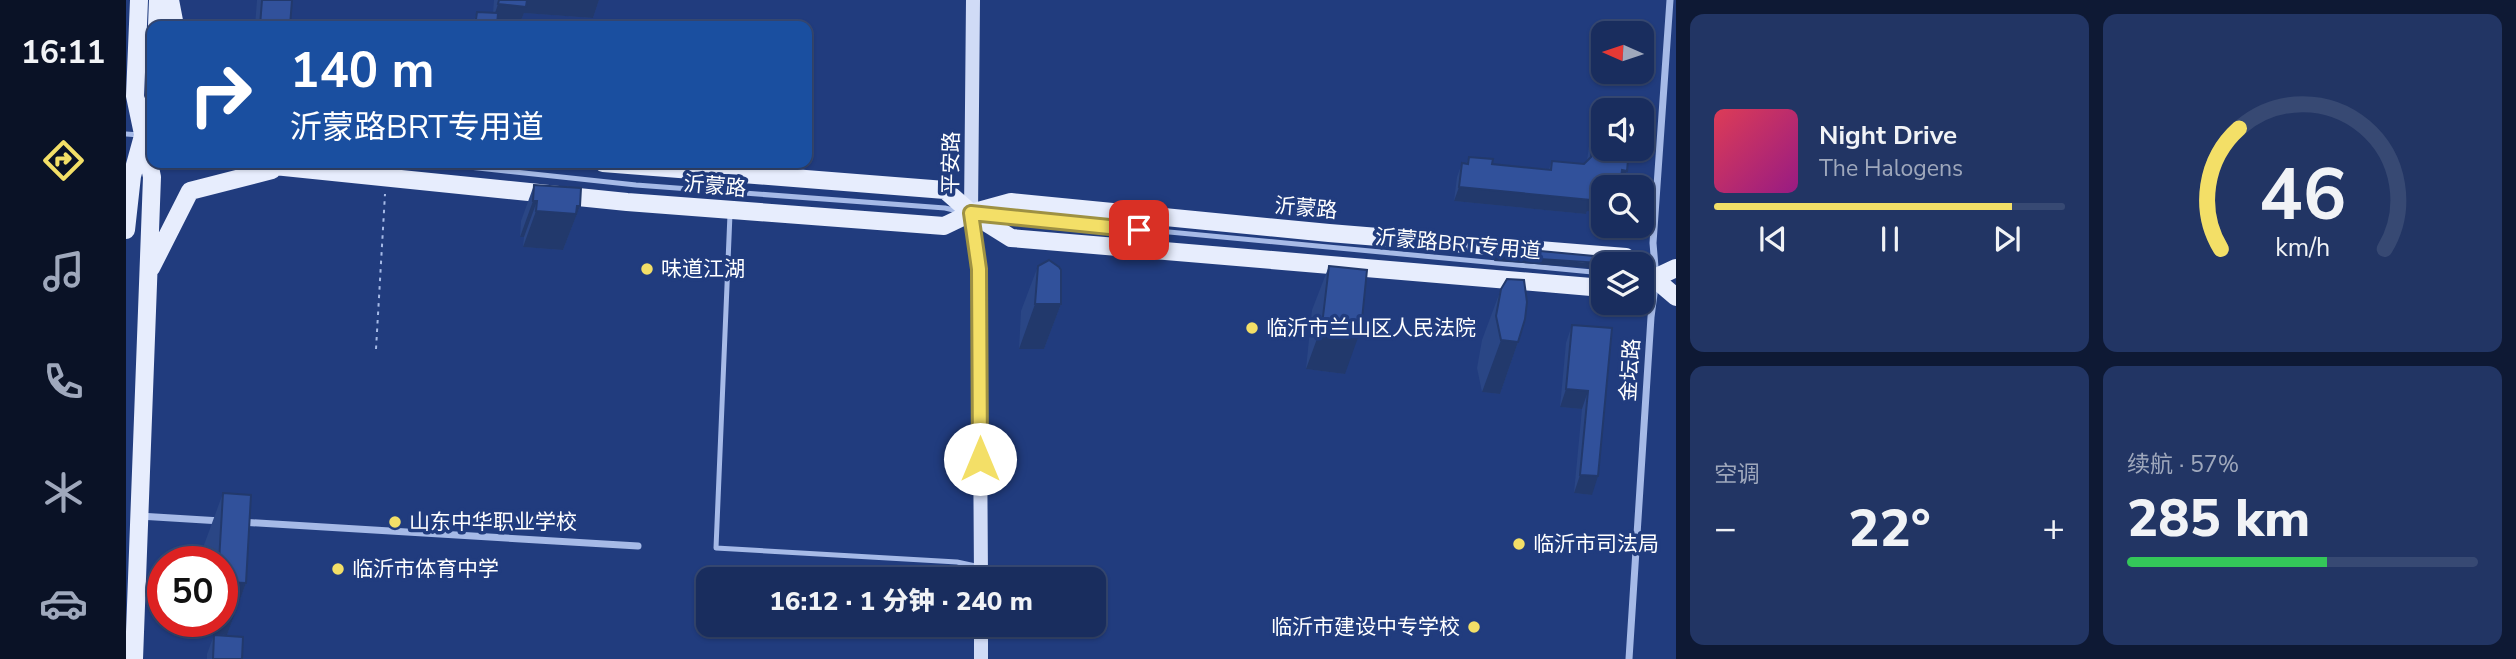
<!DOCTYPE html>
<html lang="zh">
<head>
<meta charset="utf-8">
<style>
  :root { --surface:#192d5e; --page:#223564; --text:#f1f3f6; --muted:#9fa8bc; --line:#374973; --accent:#f3df67 }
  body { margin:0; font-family:"Nunito Sans","Noto Sans SC",sans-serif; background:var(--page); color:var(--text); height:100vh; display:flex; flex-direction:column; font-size:26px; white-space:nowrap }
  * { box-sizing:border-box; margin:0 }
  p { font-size:23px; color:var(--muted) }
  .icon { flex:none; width:38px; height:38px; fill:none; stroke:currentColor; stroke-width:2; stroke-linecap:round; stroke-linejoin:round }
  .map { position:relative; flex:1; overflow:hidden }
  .details { display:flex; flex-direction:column; gap:14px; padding:14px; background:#0e1934; width:840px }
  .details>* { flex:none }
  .hud { position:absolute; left:21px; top:21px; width:665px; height:147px; border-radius:14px; box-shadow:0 2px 5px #0004,0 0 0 2px var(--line); background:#1a4fa0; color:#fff; overflow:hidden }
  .needle { width:46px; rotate:273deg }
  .controls { position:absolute; left:1465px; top:21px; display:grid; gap:14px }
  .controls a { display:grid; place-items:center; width:63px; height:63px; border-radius:14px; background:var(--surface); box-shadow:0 2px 5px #0004,0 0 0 2px var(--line); font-size:35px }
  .speed { position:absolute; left:21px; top:546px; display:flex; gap:14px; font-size:35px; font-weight:700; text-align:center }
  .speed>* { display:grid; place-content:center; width:91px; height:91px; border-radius:50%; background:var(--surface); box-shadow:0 2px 5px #0004,0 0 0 2px var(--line); line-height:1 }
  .speed .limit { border:10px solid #d22; background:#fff; color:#111 }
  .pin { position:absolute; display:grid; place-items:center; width:60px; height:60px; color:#fff; margin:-30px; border-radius:14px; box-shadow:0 4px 10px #0006 }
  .me { position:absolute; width:77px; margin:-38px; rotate:0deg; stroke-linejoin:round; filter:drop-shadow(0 0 5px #0008) }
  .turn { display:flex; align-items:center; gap:24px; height:147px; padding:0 28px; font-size:32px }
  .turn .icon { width:91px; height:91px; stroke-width:2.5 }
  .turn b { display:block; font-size:49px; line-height:60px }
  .big { font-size:52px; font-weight:800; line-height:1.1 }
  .details .tile { flex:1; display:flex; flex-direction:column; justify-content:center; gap:10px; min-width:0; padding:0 24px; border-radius:14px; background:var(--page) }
  .details .dial { align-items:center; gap:0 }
  .dial svg { height:182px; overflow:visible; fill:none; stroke:var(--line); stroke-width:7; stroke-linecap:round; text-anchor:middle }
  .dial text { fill:var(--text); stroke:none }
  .song { display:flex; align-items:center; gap:21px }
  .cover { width:84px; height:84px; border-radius:10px; background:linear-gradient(135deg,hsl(350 70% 55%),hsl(310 70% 35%)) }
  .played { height:7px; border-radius:4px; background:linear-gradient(90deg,var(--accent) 85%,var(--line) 85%) }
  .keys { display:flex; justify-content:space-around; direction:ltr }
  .heat { display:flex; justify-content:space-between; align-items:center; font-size:38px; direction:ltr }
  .charge { height:10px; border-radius:5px; background:linear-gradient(90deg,#34c759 57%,var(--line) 0) }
  .details .tiles { flex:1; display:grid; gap:14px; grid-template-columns:repeat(2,1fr) }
  .trip { position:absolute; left:570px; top:567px; width:410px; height:70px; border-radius:14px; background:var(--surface); box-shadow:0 2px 5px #0004,0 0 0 2px var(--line); font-weight:800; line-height:70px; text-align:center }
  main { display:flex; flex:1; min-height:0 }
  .tab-bar { display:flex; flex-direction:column; width:126px; justify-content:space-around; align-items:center; background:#0a1226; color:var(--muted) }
  .tab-bar .icon { width:49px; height:49px }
  .tab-bar .selected { color:var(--accent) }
  .tab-bar b { font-size:32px; color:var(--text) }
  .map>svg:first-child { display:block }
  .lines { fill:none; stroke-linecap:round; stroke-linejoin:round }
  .path { stroke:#a6bae7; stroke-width:2; stroke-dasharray:3.5 5; stroke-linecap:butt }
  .lane { stroke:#a6bae7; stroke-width:5 }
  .street { stroke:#a6bae7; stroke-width:7 }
  .secondary { stroke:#d0dbf6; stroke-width:14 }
  .primary { stroke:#e7edfd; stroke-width:18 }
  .wall { fill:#2a4685 }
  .shaded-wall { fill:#22396c }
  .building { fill:#31519b; stroke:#22396c; stroke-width:2 }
  .route-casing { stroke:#9e9143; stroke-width:18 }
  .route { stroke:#f3df67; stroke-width:12 }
  .poi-dot { fill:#f3df67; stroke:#213c7e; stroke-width:2.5 }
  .labels { text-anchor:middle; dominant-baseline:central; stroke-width:7; stroke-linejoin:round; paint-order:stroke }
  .street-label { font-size:21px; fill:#fff; stroke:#213c7e }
  .poi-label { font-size:21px; fill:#fff; stroke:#213c7e; text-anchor:start }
</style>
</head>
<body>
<main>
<nav class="tab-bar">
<b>16:11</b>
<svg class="icon selected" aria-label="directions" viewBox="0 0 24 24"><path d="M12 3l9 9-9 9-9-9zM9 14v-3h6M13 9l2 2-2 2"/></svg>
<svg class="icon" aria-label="music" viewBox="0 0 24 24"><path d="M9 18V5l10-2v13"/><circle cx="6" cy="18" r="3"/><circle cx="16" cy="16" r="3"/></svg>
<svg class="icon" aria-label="phone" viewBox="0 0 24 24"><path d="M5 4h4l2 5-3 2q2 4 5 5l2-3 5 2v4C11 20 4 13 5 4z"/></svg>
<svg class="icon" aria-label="climate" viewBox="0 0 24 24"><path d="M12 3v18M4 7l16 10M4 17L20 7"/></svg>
<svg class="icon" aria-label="car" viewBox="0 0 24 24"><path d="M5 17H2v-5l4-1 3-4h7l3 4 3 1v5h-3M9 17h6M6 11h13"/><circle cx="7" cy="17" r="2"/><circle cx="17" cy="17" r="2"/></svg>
</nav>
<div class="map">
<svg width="1550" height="659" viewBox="0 0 1550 659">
  <rect width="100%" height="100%" fill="#213c7e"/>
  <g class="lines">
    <path class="path" d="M250,349L259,194"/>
    <path class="lane" d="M0,134L14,135
      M306,163L510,185L819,208L832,211
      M604,214L590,548L831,562L854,567
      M863,215L1477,273"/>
    <path class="street" d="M13,516L95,521
      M114,522L512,546
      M1503,659L1525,317L1530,279L1527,243L1544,0"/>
    <path class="secondary" d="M847,0L845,213L853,269L855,579
      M855,625V659"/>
    <path class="primary" d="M44,0L49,26
      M31,26L32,0
      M118,163L501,202L818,226L845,213L885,202L1203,233L1500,257L1510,264
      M477,163L819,190L845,213L885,238L1477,288
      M0,230L6,176L26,103
      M25,268L64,191L146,170
      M1516,268L1550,297
      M1516,284L1550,268
      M8,659L26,177L9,96L13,0"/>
  </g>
  <path class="wall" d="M131,0H166L164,26H129Z
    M368,0H473L467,18L398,13L393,25L371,23V26H346L351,12L367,13Z
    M1468,132L1501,171L1496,185H1494L1461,211L1460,214L1328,201L1331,177L1336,163L1340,164L1343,157L1366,164L1423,169L1426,161L1458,164L1461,161L1463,146Z
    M408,185L454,206L437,250L397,247L398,237H394L395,221Z
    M912,266L935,304L918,349H893L895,311Z
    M1203,266L1219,374L1180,369L1186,310Z
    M1375,289L1392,342L1374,394L1356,392L1351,368L1356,340Z
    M1446,325L1486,328L1466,495L1448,493L1456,409L1434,407L1440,343Z
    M97,493L120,583L101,635L74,633V621H96V562H77L78,545Z
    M88,635L116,659H81V654Z"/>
  <path class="shaded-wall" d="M399,0H473L467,18L398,13L393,25L366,22L372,4Z
    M183,163H209L208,165Z
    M1496,170L1501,171L1496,185L1491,184Z
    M1333,187L1477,198V212L1461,211L1460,214L1328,201Z
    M407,201H411L398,237H394Z
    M451,206H454L437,250L397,247L410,211Z
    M1370,256L1477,264V269L1368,261Z
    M909,304H935L918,349H893Z
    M1196,325L1235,329L1219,374L1180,369Z
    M1375,340L1392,342L1374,394L1356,392Z
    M1440,389L1462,391L1456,409L1434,407Z
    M1454,475L1472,476L1466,495L1448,493Z
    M96,582L120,583L101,635L74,633L78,621H96Z"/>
  <path class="building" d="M136,0H166L164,26H134Z
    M373,0H401L400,7L372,4Z
    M351,12L372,13L371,26H349Z
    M285,25L307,26H285Z
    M1468,132L1477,133V149H1503L1501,171L1496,170L1494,187H1477V198L1465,197V200L1333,187L1336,163L1342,164L1343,157L1367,159L1366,164L1425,170L1426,161L1458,164L1465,157Z
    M408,185L455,188L454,206H451L450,214L410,211L411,201H407Z
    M1370,247L1490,258L1489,264L1370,256Z
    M923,260L933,267L935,270V304H909L912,266Z
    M1203,266L1241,270L1235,329L1196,325Z
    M1381,279L1398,280L1401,302L1399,319L1392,342L1375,340L1370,316L1375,289Z
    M1446,325L1486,328L1472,476L1454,475L1462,391L1440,389Z
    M97,493L125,495L120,583L96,582V562H93Z
    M88,635L117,637L116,659H87Z"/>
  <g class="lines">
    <g class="route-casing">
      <path id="route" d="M854,459L853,269L845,213L1013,230"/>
    </g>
    <use href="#route" class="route"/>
  </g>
  <g class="poi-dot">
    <circle cx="521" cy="269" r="7"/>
    <circle cx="1126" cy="328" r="7"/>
    <circle cx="269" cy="522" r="7"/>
    <circle cx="1393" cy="544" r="7"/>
    <circle cx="212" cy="569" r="7"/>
    <circle cx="1348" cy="627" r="7"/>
  </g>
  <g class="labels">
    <g class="street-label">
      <text transform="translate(825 163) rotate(-89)">平安路</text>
      <text transform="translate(589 186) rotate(5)">沂蒙路</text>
      <text transform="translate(1180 208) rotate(5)">沂蒙路</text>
      <text transform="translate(1332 244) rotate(5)">沂蒙路BRT专用道</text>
      <text transform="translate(1504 370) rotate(-86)">金坛路</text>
    </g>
    <g class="poi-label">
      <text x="535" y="269">味道江湖</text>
      <text x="1140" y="328">临沂市兰山区人民法院</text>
      <text x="283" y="522">山东中华职业学校</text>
      <text x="1407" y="544">临沂市司法局</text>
      <text x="226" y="569">临沂市体育中学</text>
      <text x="1334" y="627" text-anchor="end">临沂市建设中专学校</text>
    </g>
  </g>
</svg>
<div class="controls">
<a><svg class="needle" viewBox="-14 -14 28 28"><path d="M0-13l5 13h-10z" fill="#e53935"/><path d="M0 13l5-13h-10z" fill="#9fa8bc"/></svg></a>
<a><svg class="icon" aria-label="sound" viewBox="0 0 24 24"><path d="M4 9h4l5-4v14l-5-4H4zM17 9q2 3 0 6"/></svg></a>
<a><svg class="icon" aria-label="search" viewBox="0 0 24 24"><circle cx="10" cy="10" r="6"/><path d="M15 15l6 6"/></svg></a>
<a><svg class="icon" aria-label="layers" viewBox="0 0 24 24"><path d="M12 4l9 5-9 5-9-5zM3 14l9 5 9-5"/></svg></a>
</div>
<div class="speed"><div class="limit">50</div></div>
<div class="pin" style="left:1013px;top:230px;background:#d93025"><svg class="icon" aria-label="arrive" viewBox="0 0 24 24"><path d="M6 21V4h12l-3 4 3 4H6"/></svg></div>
<svg class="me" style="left:854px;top:459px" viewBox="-20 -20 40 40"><circle r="19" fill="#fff"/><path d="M0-13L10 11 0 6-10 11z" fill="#f3df67"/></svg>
<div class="trip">16:12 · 1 分钟 · 240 m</div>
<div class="hud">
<div class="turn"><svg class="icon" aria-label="right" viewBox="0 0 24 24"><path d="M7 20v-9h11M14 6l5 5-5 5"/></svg><div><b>140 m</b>沂蒙路BRT专用道</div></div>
</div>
</div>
<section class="details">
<div class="tiles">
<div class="tile">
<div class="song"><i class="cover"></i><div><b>Night Drive</b><p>The Halogens</p></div></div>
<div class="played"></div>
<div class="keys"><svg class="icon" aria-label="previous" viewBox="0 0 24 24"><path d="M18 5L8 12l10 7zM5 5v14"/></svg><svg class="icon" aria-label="pause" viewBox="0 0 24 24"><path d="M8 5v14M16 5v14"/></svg><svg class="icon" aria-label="next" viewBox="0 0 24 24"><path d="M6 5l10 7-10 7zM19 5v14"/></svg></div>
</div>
<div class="tile dial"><svg viewBox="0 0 100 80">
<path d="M14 69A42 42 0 1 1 86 69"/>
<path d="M14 69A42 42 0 0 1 22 16" stroke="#f3df67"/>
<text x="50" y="56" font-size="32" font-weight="700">46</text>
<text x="50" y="72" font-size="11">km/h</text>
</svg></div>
<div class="tile"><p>空调</p>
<div class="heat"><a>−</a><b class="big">22°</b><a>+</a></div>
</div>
<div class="tile"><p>续航 · 57%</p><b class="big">285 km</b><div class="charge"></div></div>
</div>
</section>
</main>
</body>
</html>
